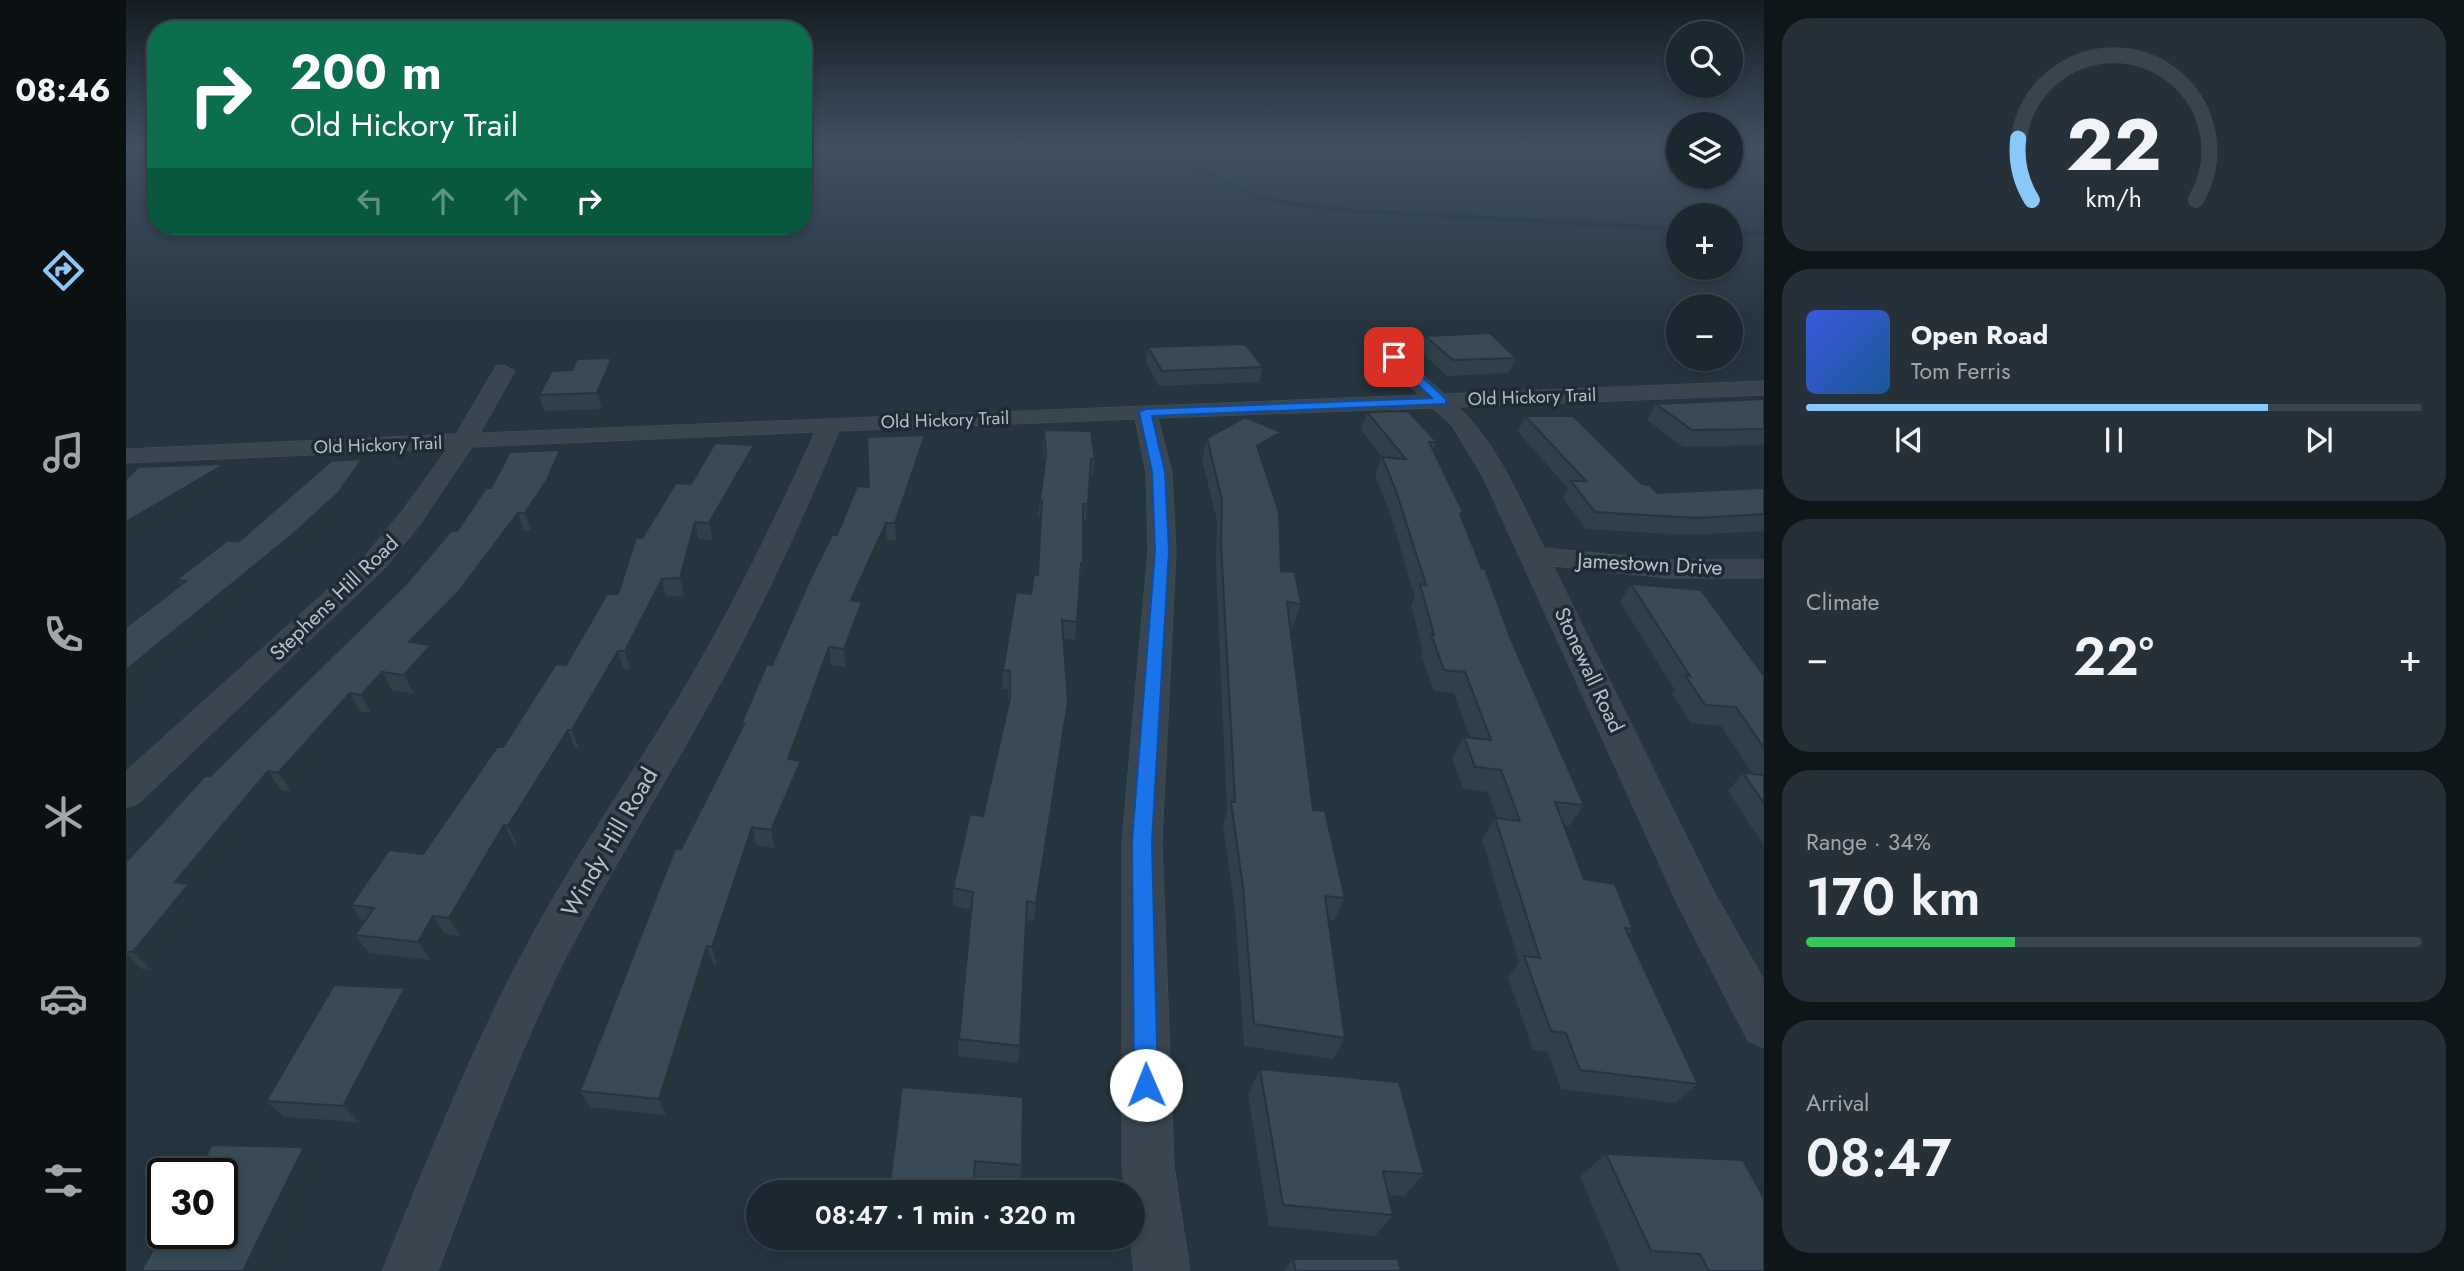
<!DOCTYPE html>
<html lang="en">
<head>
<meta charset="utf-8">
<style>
  :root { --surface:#1c2830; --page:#253038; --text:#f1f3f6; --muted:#a0a6ab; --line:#3a444c; --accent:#8bc8fa }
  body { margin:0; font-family:Jost,sans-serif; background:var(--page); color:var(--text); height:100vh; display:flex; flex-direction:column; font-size:26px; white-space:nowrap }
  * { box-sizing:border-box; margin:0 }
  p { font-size:23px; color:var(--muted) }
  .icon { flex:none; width:38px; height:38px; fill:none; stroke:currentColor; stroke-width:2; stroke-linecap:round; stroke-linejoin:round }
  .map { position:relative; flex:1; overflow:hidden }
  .side { display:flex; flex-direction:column; gap:18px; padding:18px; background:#0f161a; width:700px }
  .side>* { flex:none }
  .hud { position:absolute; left:21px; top:21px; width:665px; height:214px; border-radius:28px; box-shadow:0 4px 10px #0003,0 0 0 2px var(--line); background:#0b6e4f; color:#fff; overflow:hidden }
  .buttons { position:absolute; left:1540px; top:21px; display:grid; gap:14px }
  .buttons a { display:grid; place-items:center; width:77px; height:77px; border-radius:50%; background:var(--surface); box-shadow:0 4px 10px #0003,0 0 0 2px var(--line); font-size:35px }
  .speed { position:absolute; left:21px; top:1158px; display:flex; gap:14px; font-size:35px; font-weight:700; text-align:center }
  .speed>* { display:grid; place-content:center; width:91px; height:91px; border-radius:50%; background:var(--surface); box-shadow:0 4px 10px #0003,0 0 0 2px var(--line); line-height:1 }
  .speed .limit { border:4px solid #111; border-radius:10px; background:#fff; color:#111 }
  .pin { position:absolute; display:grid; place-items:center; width:60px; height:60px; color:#fff; margin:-30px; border-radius:14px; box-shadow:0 4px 10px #0006 }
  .me { position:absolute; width:77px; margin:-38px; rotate:359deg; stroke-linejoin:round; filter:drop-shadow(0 0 5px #0008) }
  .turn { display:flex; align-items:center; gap:24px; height:147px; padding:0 28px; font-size:32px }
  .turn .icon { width:91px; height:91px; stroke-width:2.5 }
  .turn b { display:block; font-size:49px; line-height:60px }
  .lanes { display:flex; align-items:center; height:66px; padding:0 28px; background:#0003; justify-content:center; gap:35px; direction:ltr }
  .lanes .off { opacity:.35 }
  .big { font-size:52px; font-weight:600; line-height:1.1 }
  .side .tile { flex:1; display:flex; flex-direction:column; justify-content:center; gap:10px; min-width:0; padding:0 24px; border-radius:28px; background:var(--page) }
  .side .dial { align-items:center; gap:0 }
  .dial svg { height:182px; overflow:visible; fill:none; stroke:var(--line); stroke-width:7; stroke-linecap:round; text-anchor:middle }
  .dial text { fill:var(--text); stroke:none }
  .song { display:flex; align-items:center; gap:21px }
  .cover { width:84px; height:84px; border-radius:10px; background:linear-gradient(135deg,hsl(230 70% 55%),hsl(210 70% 35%)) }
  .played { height:7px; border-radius:4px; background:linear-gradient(90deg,var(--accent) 75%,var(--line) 75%) }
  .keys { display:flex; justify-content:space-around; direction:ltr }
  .heat { display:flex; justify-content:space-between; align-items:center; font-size:38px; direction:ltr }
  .charge { height:10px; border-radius:5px; background:linear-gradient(90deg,#34c759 34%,var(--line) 0) }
  .trip { position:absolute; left:620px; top:1180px; width:399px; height:70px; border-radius:35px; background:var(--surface); box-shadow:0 4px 10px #0003,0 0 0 2px var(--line); font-weight:600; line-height:70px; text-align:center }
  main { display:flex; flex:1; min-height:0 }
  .tabs { display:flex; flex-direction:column; width:126px; justify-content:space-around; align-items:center; background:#0b1013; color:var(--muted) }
  .tabs .icon { width:49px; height:49px }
  .tabs .on { color:var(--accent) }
  .tabs b { font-size:32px; color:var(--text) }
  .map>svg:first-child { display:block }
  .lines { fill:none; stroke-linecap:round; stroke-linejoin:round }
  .stream { stroke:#172e3f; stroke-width:4.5 }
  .minor-casing { stroke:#45525c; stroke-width:1 }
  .minor { fill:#394650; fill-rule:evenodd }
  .wall { fill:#2f404a }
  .shaded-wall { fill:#26343c }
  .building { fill:#374a56; stroke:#26343c; stroke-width:2 }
  .route { fill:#1a73e8; stroke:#114b97; stroke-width:2 }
  .labels { text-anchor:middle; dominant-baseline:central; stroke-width:7; stroke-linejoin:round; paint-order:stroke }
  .far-street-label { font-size:18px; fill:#b5c1ca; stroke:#1e2b35 }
  .street-label { font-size:21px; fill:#b5c1ca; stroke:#1e2b35 }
  .near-street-label { font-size:24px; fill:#b5c1ca; stroke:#1e2b35 }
</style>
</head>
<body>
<main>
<nav class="tabs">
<b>08:46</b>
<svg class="icon on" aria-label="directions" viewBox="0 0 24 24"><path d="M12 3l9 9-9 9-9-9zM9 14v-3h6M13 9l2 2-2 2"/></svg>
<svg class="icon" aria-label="music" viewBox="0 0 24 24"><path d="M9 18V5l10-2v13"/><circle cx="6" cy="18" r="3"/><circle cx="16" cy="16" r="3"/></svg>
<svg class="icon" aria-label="phone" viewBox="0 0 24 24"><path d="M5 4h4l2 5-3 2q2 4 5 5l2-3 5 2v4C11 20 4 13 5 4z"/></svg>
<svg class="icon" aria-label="climate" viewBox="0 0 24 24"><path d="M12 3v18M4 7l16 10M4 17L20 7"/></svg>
<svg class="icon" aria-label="car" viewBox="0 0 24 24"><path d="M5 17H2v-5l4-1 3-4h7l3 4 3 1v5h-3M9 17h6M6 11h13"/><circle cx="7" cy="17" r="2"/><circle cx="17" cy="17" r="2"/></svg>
<svg class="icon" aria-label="filters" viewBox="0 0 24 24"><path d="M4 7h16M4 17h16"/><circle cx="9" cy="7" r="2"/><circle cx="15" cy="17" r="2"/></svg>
</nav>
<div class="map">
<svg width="1638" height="1271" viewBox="0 0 1638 1271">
  <rect width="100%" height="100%" fill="#253540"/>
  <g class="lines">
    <path class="stream" d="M1022,147L1131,197L1166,204L1232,211L1552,229
      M1605,232L1638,234"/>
    <g class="minor-casing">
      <path id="minor" d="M1251,336L1258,338L1318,394L1638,381V395L1332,407C1372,444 1394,500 1418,548L1543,560H1638V578H1543L1427,566L1588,892L1638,980V1048L1622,1041L1552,905L1358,479L1327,427L1307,408L1032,418L1046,473L1050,551L1036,841L1048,1166L1064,1271H1008L1004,1237L1006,1192H999L996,1166V841L1022,551L1020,473L1009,419L713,431C678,516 640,599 596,680C546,773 488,863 440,957C389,1058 352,1166 312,1271H256C303,1157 348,1042 407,934C450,855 502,781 549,704C602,617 647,525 689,432L346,447L295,523L259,568L13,803L0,808V771L239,556L276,511L321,449L0,463V449L330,434L370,366L378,365L389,371L354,433L1293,395L1244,346L1241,342Z"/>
    </g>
    <use href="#minor" class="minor"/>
  </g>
  <path class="wall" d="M1299,336L1390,358L1383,373L1321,376L1294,351Z
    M1022,347L1137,367L1133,382L1033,386L1020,363Z
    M490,373L476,409L418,411L413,395Z
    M1638,399V445L1557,447L1521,420L1530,404Z
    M1241,412L1311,442L1307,451L1384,637L1458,805L1443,826H1438L1458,879L1507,929L1502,934L1572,1084L1549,1103L1435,1089L1422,1052L1407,1050L1382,977L1393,963L1356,839L1369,818H1371L1362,792L1337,789L1326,758L1338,737L1344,738L1328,693L1308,691L1295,655L1297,651L1285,605L1289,597L1263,510L1249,476L1256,457L1235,430Z
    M1399,416L1531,493L1638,488V531L1561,535L1460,529L1437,498L1442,488L1392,432Z
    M918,430L969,459L967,475H964L960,521H957V563L955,581H954L949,640L938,639L942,702L940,720L908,921L900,920L894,1046L892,1063L832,1056L833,1039L845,910L827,906V888L857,816L882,703V689H876L877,670L912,575L915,518L912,517L918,466L917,446Z
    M1155,432L1149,453L1136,460L1155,571L1175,604L1167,626H1164L1187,810L1219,898L1208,920H1202L1219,1038L1207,1059L1118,1046L1109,910L1097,825L1101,812L1090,566L1091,521L1076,459L1081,438Z
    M628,445L631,461L587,540L572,539L558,596L540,597L504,669H497L453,749L449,748L391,844H388L334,936L319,934L304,960L243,953L229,935L238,923L225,905L297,854L440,665L492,594L516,538L565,484Z
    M799,451L770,541L761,540L734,601L737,620L720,667L705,665L671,760L678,779L649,848L630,845L591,965L587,964L540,1115L464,1107L454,1091L555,849L616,728L615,724L711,535L743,487Z
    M236,459L244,476L220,510L176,552L0,701V627L54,585L50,580L112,542Z
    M439,467L427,497L405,530L398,531L341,609L306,646L314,663L288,694L266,690L245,713L235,712L165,791L155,790L72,893L80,902L25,970L16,969L0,989V862L84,776L280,584L331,531L365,488Z
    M1505,584L1638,676V846L1602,791L1617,773L1627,774L1595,726L1565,723L1546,694L1549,690L1494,602Z
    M279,988L292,1006L233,1122L158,1117L140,1101Z
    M1134,1069L1298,1174L1278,1196L1263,1195L1267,1215L1249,1236L1143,1226L1122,1094Z
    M776,1087L896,1165L893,1187L848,1184Z
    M1480,1154L1638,1271H1494L1454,1176Z
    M823,1237H845V1239Z
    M1167,1259L1275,1271H1158Z"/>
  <path class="shaded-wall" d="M486,358L490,373L476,409L471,393Z
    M1155,432L1149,453L1126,467L1131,446Z
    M799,435V451L770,541L769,523Z
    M628,445L631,461L587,540L583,523Z
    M434,450L439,467L427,497L405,530L399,513Z
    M236,459L244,476L220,510L176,552L0,701V670Z
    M99,464L109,481L0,547V522Z
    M392,513L398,531L341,609L306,646L314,663L288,694L278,675L283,642Z
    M569,522L572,539L558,596L554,578Z
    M760,523L761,540L727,619L725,600Z
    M536,579L540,597L504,669L499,651Z
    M736,602L737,620L720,667L718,649Z
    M703,647L705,665L665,777L662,759Z
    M492,651L497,669L453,749L446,730Z
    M256,672L266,690L245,713L235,695Z
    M224,693L235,712L165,791L152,773Z
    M942,702L940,720L908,921L910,903Z
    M442,730L449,748L391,844L382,826Z
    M675,761L678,779L649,848L645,830Z
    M142,771L155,790L72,893L80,902L25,970L7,952L49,882Z
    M378,825L388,844L334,936L323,918Z
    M626,827L630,845L591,965L586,947Z
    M307,916L319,934L304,960L292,942Z
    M581,946L587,964L540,1115L533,1099Z
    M0,954L16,969L0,989Z
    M279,988L292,1006L233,1122L217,1106Z
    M178,1147L204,1170L157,1271H117Z"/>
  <path class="building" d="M1364,333L1390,358L1327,360L1299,336Z
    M1119,344L1137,367L1036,371L1022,347Z
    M486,358L471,393L413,395L426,371L446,370L451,359Z
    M1638,399V429L1566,430L1530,404Z
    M1282,411L1311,442H1303L1337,512L1334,514L1356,569H1359L1384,637L1458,805L1429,802L1458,879L1489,884L1507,929L1499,928L1572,1084L1454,1070L1440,1033L1425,1031L1398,956L1414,958L1369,818L1394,821L1375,770L1349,767L1338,737L1365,740L1339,672L1318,670L1305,634L1308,635L1294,584L1300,585L1270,491L1256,457L1280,459L1241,412Z
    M1399,416H1447L1516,484L1524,485L1531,493L1638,488V514L1572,518L1469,512L1445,481H1460Z
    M1119,417L1155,432L1131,446L1153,512L1155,571L1169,572L1175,604L1161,602L1187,810L1199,811L1219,898L1199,896L1219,1038L1128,1024L1117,887L1105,802H1109L1095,544L1096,500L1081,438Z
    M918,430L965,431L969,459H965L962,504H957V563H955L951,622L936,620L942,702L910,903L901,901L894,1046L833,1039L847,892L827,888L844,814L857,816L884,698V671L877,670L890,592L905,594L908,575H912L916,500H914L920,454Z
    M799,435L769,523H760L725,600L736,602L718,649L703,647L662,759L675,761L645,830L626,827L586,947L581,946L533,1099L454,1091L549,849H555L618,724H615L641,664L646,665L685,577L706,535H711L731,486L743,487L741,437Z
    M589,443L628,445L583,523L569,522L554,578L536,579L499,651H492L446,730H442L382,826L378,825L323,918L307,916L292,942L229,935L248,908L225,905L263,850L297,854L371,747H377L430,664L440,665L481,594H492L510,538H516L550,483L565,484Z
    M434,450L421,480L399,513H392L333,591L283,642L305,645L278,675L256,672L235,695L224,693L152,773L142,771L49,882L63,884L7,952H0V862L79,776H84L280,584L325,531H331L360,488H365L384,452Z
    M236,459L212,493L166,535L0,670V627L60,581L50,580L102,540L112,542L205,461Z
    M99,464L0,522V479L12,467Z
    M1505,584L1575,590L1638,676V748L1610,707L1579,705L1559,675L1564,676Z
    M1617,773L1638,775V803Z
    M208,985L279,988L217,1106L140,1101Z
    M1134,1069L1273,1082L1298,1174L1257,1171L1267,1215L1157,1205Z
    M776,1087L897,1097L896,1165L849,1161L847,1192H763Z
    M86,1145L178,1147L117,1271H15L37,1233V1234H96V1174H70Z
    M1480,1154L1617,1160L1638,1198V1271H1583L1574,1254L1525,1251Z
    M1167,1259H1272L1275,1271H1170Z"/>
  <linearGradient id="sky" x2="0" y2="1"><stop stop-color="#141d23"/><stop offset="0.45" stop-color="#405164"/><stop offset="1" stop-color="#405164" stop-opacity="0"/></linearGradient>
  <rect width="1638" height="325" fill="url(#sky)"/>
  <path class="route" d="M1264,354H1271L1320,399V404L1026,416L1039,472L1043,551L1026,841L1032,1085L1029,1094L1020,1098L1011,1094L1008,1085L1006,841L1029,551L1026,472L1013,412L1019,409L1306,398L1264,359Z"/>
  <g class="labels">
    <g class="far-street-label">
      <text transform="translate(1406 397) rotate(-2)">Old Hickory Trail</text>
      <text transform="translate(819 420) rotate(-2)">Old Hickory Trail</text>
      <text transform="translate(252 445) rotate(-2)">Old Hickory Trail</text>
    </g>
    <g class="street-label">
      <text transform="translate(1524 564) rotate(3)">Jamestown Drive</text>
      <text transform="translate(208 598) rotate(-44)">Stephens Hill Road</text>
      <text transform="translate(1463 670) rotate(65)">Stonewall Road</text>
    </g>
    <g class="near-street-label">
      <text transform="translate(483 842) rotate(-60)">Windy Hill Road</text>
    </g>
  </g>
</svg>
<div class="buttons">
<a><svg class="icon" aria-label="search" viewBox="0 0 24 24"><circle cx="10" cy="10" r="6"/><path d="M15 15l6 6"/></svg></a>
<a><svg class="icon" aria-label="layers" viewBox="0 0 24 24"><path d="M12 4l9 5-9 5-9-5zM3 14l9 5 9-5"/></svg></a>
<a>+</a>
<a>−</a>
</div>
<div class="speed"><div class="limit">30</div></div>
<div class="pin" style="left:1268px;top:357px;background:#d93025"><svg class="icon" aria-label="arrive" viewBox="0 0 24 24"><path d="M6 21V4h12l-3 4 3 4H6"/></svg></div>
<svg class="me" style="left:1020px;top:1085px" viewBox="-20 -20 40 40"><circle r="19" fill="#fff"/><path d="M0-13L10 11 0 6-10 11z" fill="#1a73e8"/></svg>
<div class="trip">08:47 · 1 min · 320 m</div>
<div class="hud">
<div class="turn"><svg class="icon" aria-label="right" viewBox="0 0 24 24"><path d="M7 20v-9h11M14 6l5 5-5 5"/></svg><div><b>200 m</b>Old Hickory Trail</div></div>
<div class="lanes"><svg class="icon off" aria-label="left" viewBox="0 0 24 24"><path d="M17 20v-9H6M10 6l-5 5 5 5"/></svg><svg class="icon off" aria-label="ahead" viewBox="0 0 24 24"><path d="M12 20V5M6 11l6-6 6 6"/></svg><svg class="icon off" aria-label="ahead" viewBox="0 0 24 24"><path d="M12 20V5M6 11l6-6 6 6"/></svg><svg class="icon" aria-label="right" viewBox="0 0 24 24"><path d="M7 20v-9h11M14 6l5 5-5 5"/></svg></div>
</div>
</div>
<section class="side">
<div class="tile dial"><svg viewBox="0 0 100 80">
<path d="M14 69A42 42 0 1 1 86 69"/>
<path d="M14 69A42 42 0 0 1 8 42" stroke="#8bc8fa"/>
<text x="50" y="56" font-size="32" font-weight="700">22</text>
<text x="50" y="72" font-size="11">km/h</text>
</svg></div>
<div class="tile">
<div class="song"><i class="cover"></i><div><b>Open Road</b><p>Tom Ferris</p></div></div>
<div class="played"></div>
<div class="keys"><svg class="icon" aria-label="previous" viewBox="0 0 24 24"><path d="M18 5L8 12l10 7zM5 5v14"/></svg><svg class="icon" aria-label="pause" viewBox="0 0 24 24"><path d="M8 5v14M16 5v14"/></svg><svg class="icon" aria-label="next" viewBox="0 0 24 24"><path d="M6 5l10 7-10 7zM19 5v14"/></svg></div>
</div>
<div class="tile"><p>Climate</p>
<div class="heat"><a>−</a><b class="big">22°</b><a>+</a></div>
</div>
<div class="tile"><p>Range · 34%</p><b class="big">170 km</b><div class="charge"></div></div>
<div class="tile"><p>Arrival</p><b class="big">08:47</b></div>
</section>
</main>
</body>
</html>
